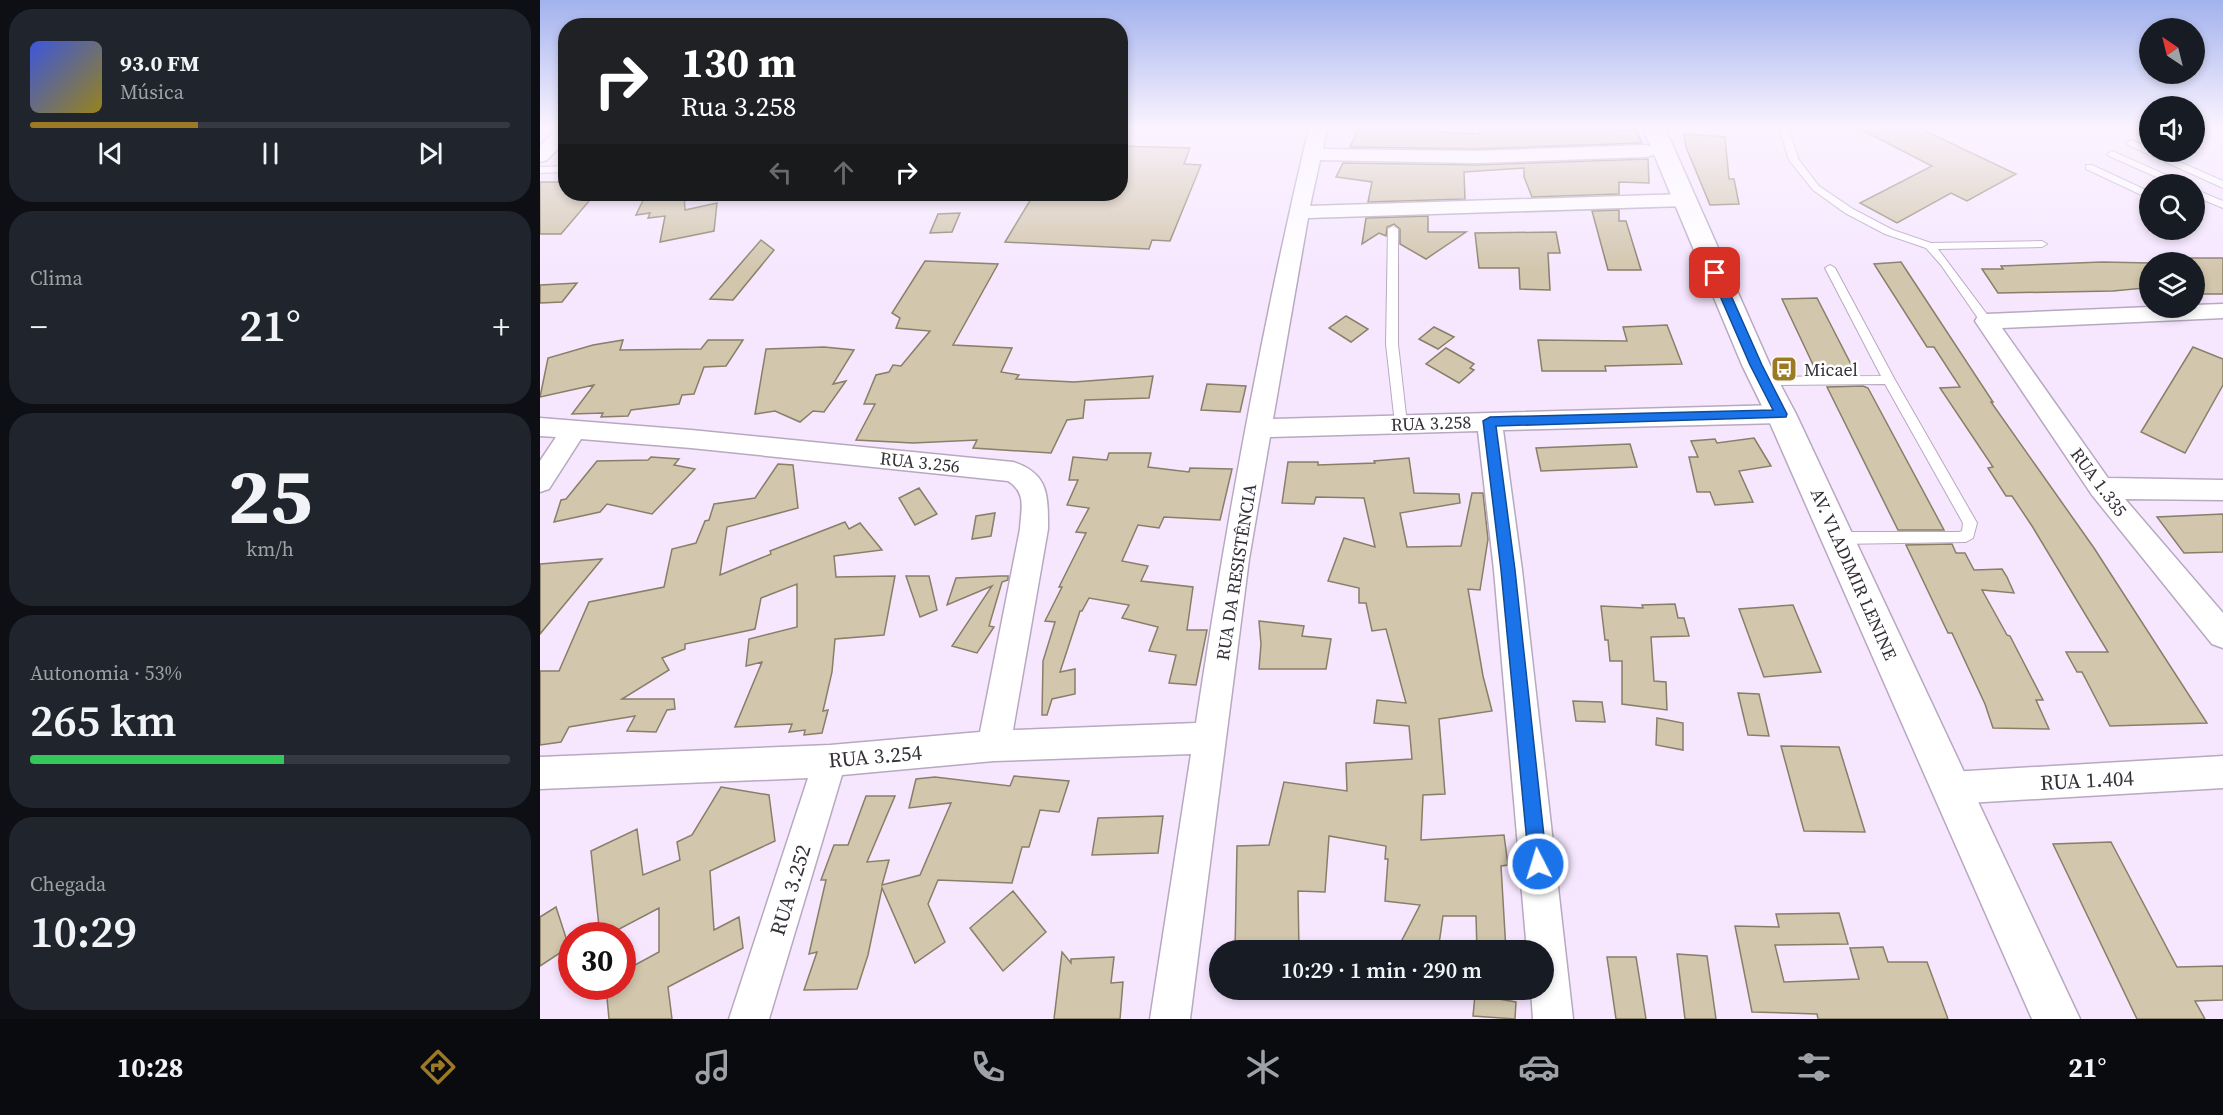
<!DOCTYPE html>
<html lang="pt">
<head>
<meta charset="utf-8">
<style>
  :root { --surface:#171b24; --page:#20242c; --text:#f1f3f6; --muted:#9ea1a6; --line:#363941; --accent:#9c7924 }
  body { margin:0; font-family:"Source Serif 4",serif; background:var(--page); color:var(--text); height:100vh; display:flex; flex-direction:column; font-size:22px; white-space:nowrap }
  * { box-sizing:border-box; margin:0 }
  p { font-size:20px; color:var(--muted) }
  .icon { flex:none; width:33px; height:33px; fill:none; stroke:currentColor; stroke-width:2; stroke-linecap:round; stroke-linejoin:round }
  .map { position:relative; flex:1; overflow:hidden }
  .side { display:flex; flex-direction:column; gap:9px; padding:9px; background:#0d0f14; width:540px }
  .side>* { flex:none }
  .hud { position:absolute; left:18px; top:18px; width:570px; height:183px; border-radius:24px; box-shadow:0 3px 9px #0003; background:#202124; color:#fff; overflow:hidden }
  .needle { width:39px; rotate:325deg }
  .controls { position:absolute; left:1599px; top:18px; display:grid; gap:12px }
  .controls a { display:grid; place-items:center; width:66px; height:66px; border-radius:50%; background:var(--surface); box-shadow:0 3px 9px #0003; font-size:30px }
  .speed { position:absolute; left:18px; top:922px; display:flex; gap:12px; font-size:30px; font-weight:700; text-align:center }
  .speed>* { display:grid; place-content:center; width:78px; height:78px; border-radius:50%; background:var(--surface); box-shadow:0 3px 9px #0003; line-height:1 }
  .speed .limit { border:9px solid #d22; background:#fff; color:#111 }
  .pin { position:absolute; display:grid; place-items:center; width:51px; height:51px; color:#fff; margin:-26px; border-radius:12px; box-shadow:0 3px 9px #0006 }
  .me { position:absolute; width:66px; margin:-33px; rotate:355deg; stroke-linejoin:round; filter:drop-shadow(0 0 4px #0008) }
  .turn { display:flex; align-items:center; gap:21px; height:126px; padding:0 24px; font-size:27px }
  .turn .icon { width:78px; height:78px; stroke-width:2.5 }
  .turn b { display:block; font-size:42px; line-height:51px }
  .lanes { display:flex; align-items:center; height:57px; padding:0 24px; background:#0003; justify-content:center; gap:30px; direction:ltr }
  .lanes .off { opacity:.35 }
  .big { font-size:45px; font-weight:600; line-height:1.1 }
  .side .widget { flex:1; display:flex; flex-direction:column; justify-content:center; gap:9px; min-width:0; padding:0 21px; border-radius:24px; background:var(--page) }
  .side .dial { align-items:center; gap:0 }
  .dial b { font-size:78px; line-height:1 }
  .song { display:flex; align-items:center; gap:18px }
  .cover { width:72px; height:72px; border-radius:9px; background:linear-gradient(135deg,hsl(230 70% 55%),hsl(50 70% 35%)) }
  .played { height:6px; border-radius:3px; background:linear-gradient(90deg,var(--accent) 35%,var(--line) 35%) }
  .keys { display:flex; justify-content:space-around; direction:ltr }
  .heat { display:flex; justify-content:space-between; align-items:center; font-size:33px; direction:ltr }
  .charge { height:9px; border-radius:4px; background:linear-gradient(90deg,#34c759 53%,var(--line) 0) }
  .trip { position:absolute; left:669px; top:940px; width:345px; height:60px; border-radius:30px; background:var(--surface); box-shadow:0 3px 9px #0003; font-weight:600; line-height:60px; text-align:center }
  .tabs { display:flex; height:96px; justify-content:space-around; align-items:center; background:#090b0e; color:var(--muted) }
  .tabs .icon { width:42px; height:42px }
  .tabs .current { color:var(--accent) }
  .tabs b { font-size:27px; color:var(--text) }
  main { display:flex; flex:1; min-height:0 }
  .map>svg:first-child { display:block }
  .building { fill:#d2c6ad; stroke:#897e68; stroke-width:1.5 }
  .lines { fill:none; stroke-linecap:round; stroke-linejoin:round }
  .service-casing { stroke:#b7a9c0; stroke-width:2 }
  .minor-casing { stroke:#b7a9c0; stroke-width:3 }
  .secondary-casing { stroke:#b7a9c0; stroke-width:3 }
  .service { fill:#fff; fill-rule:evenodd }
  .minor { fill:#fff; fill-rule:evenodd }
  .secondary { fill:#fff; fill-rule:evenodd }
  .route { fill:#1a73e8; stroke:#114b97; stroke-width:1.5 }
  .labels { text-anchor:middle; dominant-baseline:central; stroke-width:5; stroke-linejoin:round; paint-order:stroke }
  .poi-label { font-size:18px; fill:#352f38; stroke:#fff; text-anchor:start }
  .street-label { font-size:18px; fill:#352f38; stroke:#fff }
  .near-street-label { font-size:21px; fill:#352f38; stroke:#fff }
</style>
</head>
<body>
<main>
<section class="side">
<div class="widget">
<div class="song"><i class="cover"></i><div><b>93.0 FM</b><p>Música</p></div></div>
<div class="played"></div>
<div class="keys"><svg class="icon" aria-label="previous" viewBox="0 0 24 24"><path d="M18 5L8 12l10 7zM5 5v14"/></svg><svg class="icon" aria-label="pause" viewBox="0 0 24 24"><path d="M8 5v14M16 5v14"/></svg><svg class="icon" aria-label="next" viewBox="0 0 24 24"><path d="M6 5l10 7-10 7zM19 5v14"/></svg></div>
</div>
<div class="widget"><p>Clima</p>
<div class="heat"><a>−</a><b class="big">21°</b><a>+</a></div>
</div>
<div class="widget dial"><b>25</b><p>km/h</p></div>
<div class="widget"><p>Autonomia · 53%</p><b class="big">265 km</b><div class="charge"></div></div>
<div class="widget"><p>Chegada</p><b class="big">10:29</b></div>
</section>
<div class="map">
<svg width="1683" height="1019" viewBox="0 0 1683 1019">
  <rect width="100%" height="100%" fill="#f6e7ff"/>
  <path class="building" d="M819,128H896V132L939,134V131L942,132L943,128H1069L1077,131L1096,130L1102,143L936,149L810,147Z
    M1318,128H1379L1476,174L1427,201L1411,193L1357,223L1320,203L1392,166Z
    M1144,134L1185,137L1189,179H1194L1199,204L1170,205L1146,147Z
    M580,146L650,148L644,164L661,165L630,241L612,240L609,249L465,242L494,194H580Z
    M1108,159L1109,183L1079,182V194L992,197L984,177V168L924,172L925,199L828,202L832,182L796,177L803,163L936,165Z
    M0,182H26V194H55L21,234H0Z
    M106,194H144L145,210L177,203L174,231L120,242L125,216L108,218L110,213L96,215Z
    M1079,210V221H1086L1101,270H1068L1052,211Z
    M420,213L412,232L390,233L398,214Z
    M888,216V232H926L886,259L860,244V229L854,224L847,227L846,236L839,233L822,244L826,218Z
    M1016,232L1020,253H1008L1010,290L980,289L979,268H939L935,233Z
    M221,240L234,250L193,300L170,299Z
    M1653,258H1683V294H1661L1654,285V262H1637L1634,259Z
    M385,261L458,264L413,345L472,348L461,372L479,375L476,379L534,382L613,376L609,398L545,400L543,418L527,420L511,453L433,448L437,440L373,443L316,440L335,404H324L336,375L349,372L353,365L361,366L390,331L356,328L360,318L352,313Z
    M1361,262L1453,402H1451L1554,548L1667,723L1570,726L1542,672H1537L1526,652H1568L1492,526L1472,496H1466L1448,468L1453,467L1400,388L1420,387L1394,347H1387L1334,264Z
    M1562,262L1610,263V284H1601L1605,288L1573,291L1458,293L1442,269H1463L1461,266Z
    M37,283L22,302L0,303V285Z
    M1277,298L1316,374L1277,373L1242,299Z
    M806,316L828,329L811,342L789,328Z
    M1127,325L1142,364L1065,366L1066,371H1002L998,340L1087,341L1083,327Z
    M894,327L914,337L898,349L879,339Z
    M83,340L80,350L161,349L168,340H203L186,366L164,367L154,394L142,395L139,404L91,410L88,416L61,417L63,413L32,414L54,385L0,397L8,358L53,345Z
    M284,347L314,350L293,384L306,381L284,412L273,411L260,422L235,411L215,414L226,349Z
    M1653,347L1683,359V385L1645,453L1601,432Z
    M906,348L934,364L930,368L934,370L919,383L886,364Z
    M667,384L706,386L700,412L661,410Z
    M1323,386L1328,388L1404,530H1358L1287,387Z
    M1214,438L1231,466L1199,471L1213,502L1175,505L1170,492H1157L1149,457H1158L1151,441L1175,439L1177,443Z
    M1090,444L1097,467L1001,471L996,448Z
    M569,453H611L608,467L649,472L650,468L692,469L680,520L624,517L619,528L598,525L582,561L608,566L601,581L653,587L647,630H667L656,685L629,683L636,655L609,651L618,627L582,618L589,605L549,598L542,611H540L520,672L535,669V694L512,699L507,715H502L503,661L515,622L505,621L522,587H519L546,533L536,532L549,508L527,505L538,480H529L533,457L567,460Z
    M111,457L139,459L134,465L155,469L112,514L67,504L60,512L14,522L21,500L26,499L57,461L108,460Z
    M869,458L874,493L919,494L920,503L860,513L867,547L921,546L932,493H943L948,539L940,590L928,589L943,676L952,711L899,719L905,794L883,795L881,840L964,835L968,865L961,866L966,951H937L936,916H903L898,951H876L861,942L880,905L845,901L848,859H845L846,846L789,836L785,892L758,891L759,951H695L697,846L729,845L744,782L807,791L806,763L872,759L869,726L834,723L837,700L866,703L846,629L832,631L826,603H819V588L788,581L804,538L835,547L824,498L776,497L774,504L742,503L748,462H778V465L835,463L834,461Z
    M238,464L253,465L258,508L187,527L180,575L231,554L230,551L305,522L309,529L320,523L342,550L294,556L296,577L355,576L344,635L295,639L292,672L283,711L288,710L282,733L264,735L265,730L249,732L252,724L195,727L222,662L206,666L209,639L257,627V584L221,598L215,629L145,644V649L122,658L129,670L82,699H134L135,709L127,710L116,732L87,731L95,716L29,727L21,742L0,745V671H19L49,602L124,587L132,549L156,543L165,521L169,520L174,504L215,498Z
    M379,488L397,514L375,525L359,498Z
    M455,513L451,536L432,539L436,516Z
    M1683,514V552L1644,553L1617,517Z
    M1412,544L1416,553H1425L1434,570L1462,569L1467,577L1474,593L1442,590L1467,635L1470,636L1503,700H1496L1509,729L1453,728L1445,704L1412,633H1408L1366,545Z
    M62,559L0,634V564Z
    M366,576H389L397,610L380,617Z
    M460,576H468V580L462,582L449,626L454,627L437,653L412,646L452,586L407,605L416,578Z
    M1135,604L1138,618H1144L1149,636L1111,637L1114,681L1126,682L1127,710L1082,704V661H1070L1068,640H1065L1061,606L1103,608L1102,605Z
    M1253,605L1281,672L1224,677L1199,609Z
    M719,621L764,626L762,636L791,639L786,669H719L721,644Z
    M1198,693L1219,694L1229,736L1208,735Z
    M1033,701L1062,702L1065,722L1036,721Z
    M1117,718L1143,723V750L1116,745Z
    M1241,746L1299,747L1325,832L1264,831Z
    M474,776L529,781L519,812L500,810L489,847H482L472,883L398,880L388,904L405,942L375,963L342,888L328,955L317,989L264,990L277,952L269,954L286,880H281L294,845H308L326,796H355L327,862L349,860L342,885L380,875L411,803L369,808L376,779L395,777L470,786Z
    M181,787L229,795L235,841L170,871L174,930L199,917L203,948L128,987L132,1019H69L66,987H82V972L119,952V908L66,936H60L51,851L97,829L103,875L140,860L137,842L152,835Z
    M623,816L618,853L552,855L558,818Z
    M1571,842L1637,967L1683,966V1000L1655,1001L1665,1019H1597L1513,844Z
    M473,891L506,932L463,971L430,928Z
    M16,907L29,947L0,966V917Z
    M1299,913L1308,944L1235,945L1244,982L1319,979L1310,948L1343,947L1348,962H1387L1408,1019H1278L1277,1014L1212,1012L1195,926L1239,927L1236,914Z
    M522,952L531,963V959L574,957L571,983L583,982L580,1019H514Z
    M1137,954L1167,956L1176,1019H1145Z
    M1067,957H1096L1106,1019H1076Z
    M935,995L976,1002L975,1019L933,1016Z"/>
  <g class="lines">
    <g class="service-casing">
      <path id="service" d="M1239,128H1248L1259,160L1279,186L1313,209L1353,230L1391,243L1502,241L1507,244L1502,247L1398,249L1452,321L1446,325L1442,324L1401,265L1386,248L1345,234L1305,213L1273,190L1249,160Z
        M1591,140L1610,148V152H1617L1683,181V188L1588,145L1586,143Z
        M1572,151L1642,182L1644,184H1632L1569,156L1567,154Z
        M1546,165H1552L1610,192V199L1546,169Z
        M26,166V172L0,173V167Z
        M1654,189L1683,201V208L1654,196Z
        M203,194H248C239,200 212,200 203,194Z
        M853,226L858,229V344L867,424L861,428L855,424L846,344L848,229Z
        M1290,265L1295,268L1355,380L1437,523L1433,538L1426,542L1297,544L1292,542L1290,538L1292,534L1297,532H1419L1422,531L1423,523L1345,384L1223,385L1217,381L1223,377L1341,376L1285,268Z"/>
    </g>
    <g class="minor-casing">
      <path id="minor" d="M17,128H26V141L7,160L0,162V146Z
        M769,128H787L783,149L936,151L1106,145L1113,147L1115,151L1113,155L1106,157L936,163L780,160L770,206L1145,194L1152,196L1155,200L1152,204L1145,206L768,218L733,419L1241,405L1250,408L1253,414L1250,420L1241,423L963,430L982,570L1033,1019H993L991,990H1004V951H987L954,570L938,431L730,437L709,559L650,1019H610L651,754L454,761L302,775L229,1019H189L268,778L0,789V757L290,745L440,732L480,529C481,509 487,493 468,481L151,448L41,439L9,489L0,492V461L16,437L0,436V418L151,430L473,462C509,473 508,496 508,529L473,730L656,723C686,524 722,325 769,128Z
        M1683,304V318L1462,328L1568,478L1683,480V500L1585,499L1683,613V648L1672,644L1552,495L1435,321L1438,316L1446,314L1610,307L1654,308V305Z
        M1683,756V788L1411,804L1399,799L1394,788L1399,777L1411,772Z"/>
    </g>
    <g class="secondary-casing">
      <path id="secondary" d="M1103,128H1125L1230,365L1256,414L1540,1019H1492L1226,414L1202,365Z"/>
    </g>
    <use href="#service" class="service"/>
    <use href="#minor" class="minor"/>
    <use href="#secondary" class="secondary"/>
  </g>
  <linearGradient id="sky" x2="0" y2="1"><stop stop-color="#a2b2ed"/><stop offset="0.47" stop-color="#fbf4ff"/><stop offset="1" stop-color="#fbf4ff" stop-opacity="0"/></linearGradient>
  <rect width="1683" height="271" fill="url(#sky)"/>
  <path class="route" d="M1175,269L1181,273L1222,365L1247,414L1246,417L956,426L975,570L1007,864L1005,870L998,873L992,870L989,864L961,570L943,421L950,417L1233,410L1210,365L1170,273Z"/>
  <defs>
    <g id="bus-square" transform="scale(1.35)"><rect x="-9" y="-9" width="18" height="18" rx="4" fill="#9c7924" stroke="#fff"/><path d="M-5-6H5V4H4V6H2V4H-2V6H-4V4H-5ZM-3.5-4V0h7V-4ZM-3.5 1.2v1.5H-2V1.2ZM2 1.2v1.5H3.5V1.2Z" fill="#fff"/></g>
  </defs>
  <g fill-rule="evenodd">
    <use href="#bus-square" x="1244" y="369"/>
  </g>
  <g class="labels">
    <g class="poi-label">
      <text x="1264" y="369">Micael</text>
    </g>
    <g class="street-label">
      <text transform="translate(891 423) rotate(-2)">RUA 3.258</text>
      <text transform="translate(380 462) rotate(6)">RUA 3.256</text>
      <text transform="translate(1559 482) rotate(53)">RUA 1.335</text>
      <text transform="translate(696 572) rotate(-81)">RUA DA RESISTÊNCIA</text>
      <text transform="translate(1314 574) rotate(66)">AV. VLADIMIR LENINE</text>
    </g>
    <g class="near-street-label">
      <text transform="translate(335 756) rotate(-5)">RUA 3.254</text>
      <text transform="translate(1547 780) rotate(-3)">RUA 1.404</text>
      <text transform="translate(250 890) rotate(-73)">RUA 3.252</text>
    </g>
  </g>
</svg>
<div class="controls">
<a><svg class="needle" viewBox="-14 -14 28 28"><path d="M0-13l5 13h-10z" fill="#e53935"/><path d="M0 13l5-13h-10z" fill="#9ea1a6"/></svg></a>
<a><svg class="icon" aria-label="sound" viewBox="0 0 24 24"><path d="M4 9h4l5-4v14l-5-4H4zM17 9q2 3 0 6"/></svg></a>
<a><svg class="icon" aria-label="search" viewBox="0 0 24 24"><circle cx="10" cy="10" r="6"/><path d="M15 15l6 6"/></svg></a>
<a><svg class="icon" aria-label="layers" viewBox="0 0 24 24"><path d="M12 4l9 5-9 5-9-5zM3 14l9 5 9-5"/></svg></a>
</div>
<div class="speed"><div class="limit">30</div></div>
<div class="pin" style="left:1175px;top:273px;background:#d93025"><svg class="icon" aria-label="arrive" viewBox="0 0 24 24"><path d="M6 21V4h12l-3 4 3 4H6"/></svg></div>
<svg class="me" style="left:998px;top:864px" viewBox="-20 -20 40 40"><circle r="17" fill="#1a73e8" stroke="#fff" stroke-width="3"/><path d="M0-11L8 9 0 5-8 9z" fill="#fff"/></svg>
<div class="trip">10:29 · 1 min · 290 m</div>
<div class="hud">
<div class="turn"><svg class="icon" aria-label="right" viewBox="0 0 24 24"><path d="M7 20v-9h11M14 6l5 5-5 5"/></svg><div><b>130 m</b>Rua 3.258</div></div>
<div class="lanes"><svg class="icon off" aria-label="left" viewBox="0 0 24 24"><path d="M17 20v-9H6M10 6l-5 5 5 5"/></svg><svg class="icon off" aria-label="ahead" viewBox="0 0 24 24"><path d="M12 20V5M6 11l6-6 6 6"/></svg><svg class="icon" aria-label="right" viewBox="0 0 24 24"><path d="M7 20v-9h11M14 6l5 5-5 5"/></svg></div>
</div>
</div>
</main>
<nav class="tabs">
<b>10:28</b>
<svg class="icon current" aria-label="directions" viewBox="0 0 24 24"><path d="M12 3l9 9-9 9-9-9zM9 14v-3h6M13 9l2 2-2 2"/></svg>
<svg class="icon" aria-label="music" viewBox="0 0 24 24"><path d="M9 18V5l10-2v13"/><circle cx="6" cy="18" r="3"/><circle cx="16" cy="16" r="3"/></svg>
<svg class="icon" aria-label="phone" viewBox="0 0 24 24"><path d="M5 4h4l2 5-3 2q2 4 5 5l2-3 5 2v4C11 20 4 13 5 4z"/></svg>
<svg class="icon" aria-label="climate" viewBox="0 0 24 24"><path d="M12 3v18M4 7l16 10M4 17L20 7"/></svg>
<svg class="icon" aria-label="car" viewBox="0 0 24 24"><path d="M5 17H2v-5l4-1 3-4h7l3 4 3 1v5h-3M9 17h6M6 11h13"/><circle cx="7" cy="17" r="2"/><circle cx="17" cy="17" r="2"/></svg>
<svg class="icon" aria-label="filters" viewBox="0 0 24 24"><path d="M4 7h16M4 17h16"/><circle cx="9" cy="7" r="2"/><circle cx="15" cy="17" r="2"/></svg>
<b>21°</b>
</nav>
</body>
</html>
